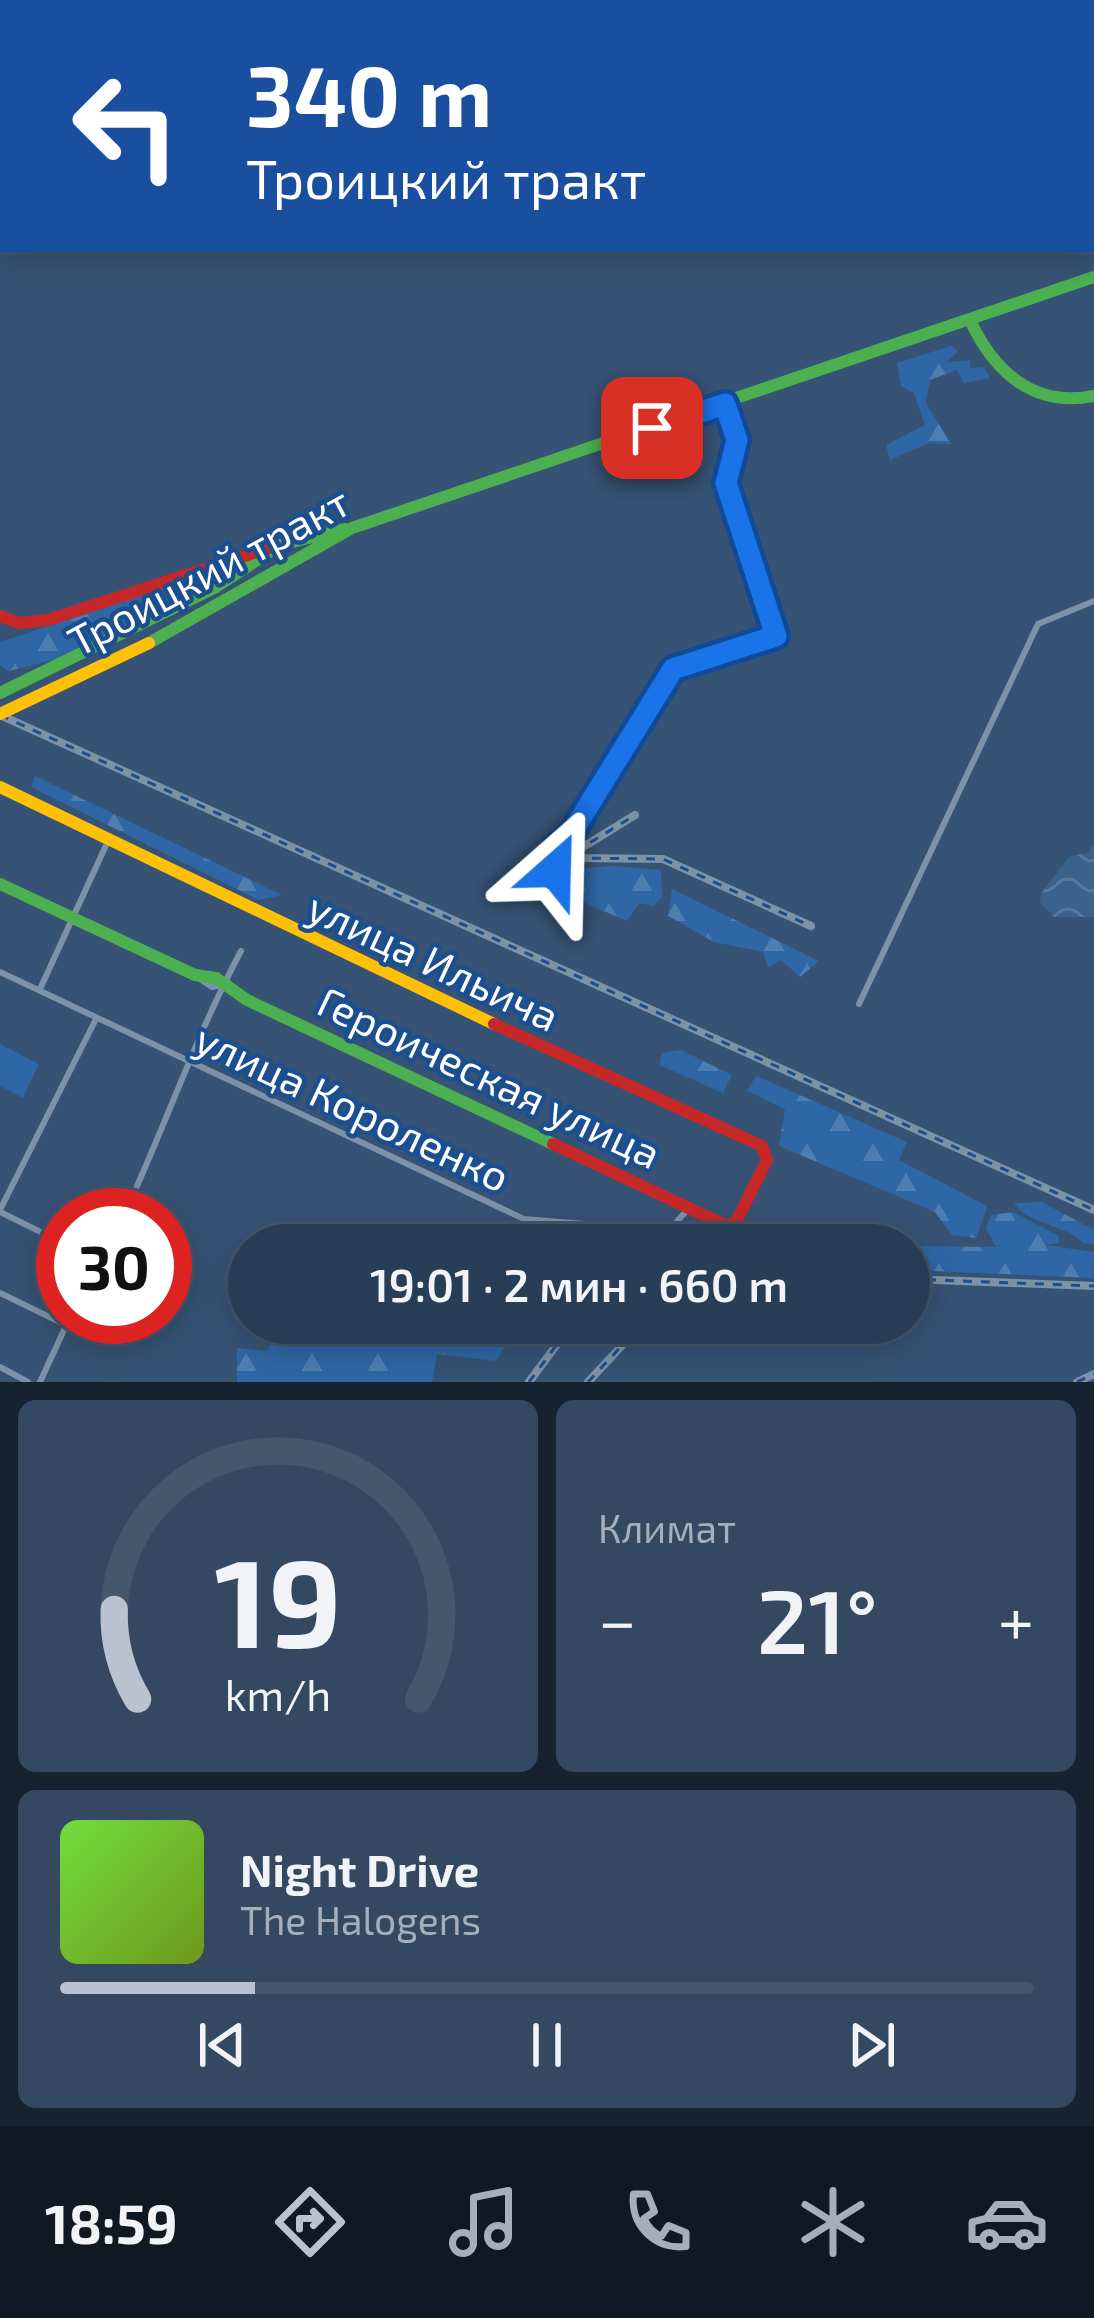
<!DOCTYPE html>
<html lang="ru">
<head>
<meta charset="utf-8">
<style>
  :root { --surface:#283e57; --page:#344961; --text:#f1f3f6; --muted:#a5aeba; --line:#44576d; --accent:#b9c2ce }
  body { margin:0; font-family:"Exo 2",sans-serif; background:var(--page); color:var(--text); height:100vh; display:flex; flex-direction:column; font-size:45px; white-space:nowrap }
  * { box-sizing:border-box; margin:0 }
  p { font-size:39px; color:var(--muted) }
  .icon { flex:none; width:66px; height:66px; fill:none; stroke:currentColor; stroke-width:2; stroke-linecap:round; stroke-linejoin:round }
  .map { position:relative; height:1382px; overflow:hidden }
  .sheet { display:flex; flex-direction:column; gap:18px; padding:18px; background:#162230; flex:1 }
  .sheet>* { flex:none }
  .top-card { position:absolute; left:0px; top:0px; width:1095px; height:252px; box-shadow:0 6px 30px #0003,0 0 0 3px var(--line); background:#1a4fa0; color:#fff; overflow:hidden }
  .speed { position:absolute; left:36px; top:1188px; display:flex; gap:24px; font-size:60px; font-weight:700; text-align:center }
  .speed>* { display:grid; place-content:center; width:156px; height:156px; border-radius:50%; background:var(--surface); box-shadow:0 6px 30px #0003,0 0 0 3px var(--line); line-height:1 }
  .speed .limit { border:18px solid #d22; background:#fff; color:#111 }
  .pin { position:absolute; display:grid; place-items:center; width:102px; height:102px; color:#fff; margin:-51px; border-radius:24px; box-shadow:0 6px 18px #0006 }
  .me { position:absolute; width:132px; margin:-66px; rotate:25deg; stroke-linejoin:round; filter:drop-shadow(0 0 9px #0008) }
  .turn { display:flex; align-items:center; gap:42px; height:252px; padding:0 48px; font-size:54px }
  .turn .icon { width:156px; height:156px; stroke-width:2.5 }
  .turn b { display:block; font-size:84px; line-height:102px }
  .big { font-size:90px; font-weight:600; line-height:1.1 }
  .sheet .card { flex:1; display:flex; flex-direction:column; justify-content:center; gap:18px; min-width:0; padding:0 42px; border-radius:18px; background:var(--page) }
  .sheet .dial { align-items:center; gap:0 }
  .dial svg { height:312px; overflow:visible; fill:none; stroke:var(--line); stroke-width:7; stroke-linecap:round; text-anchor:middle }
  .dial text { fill:var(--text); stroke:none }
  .song { display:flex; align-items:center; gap:36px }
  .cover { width:144px; height:144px; border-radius:18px; background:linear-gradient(135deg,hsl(100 70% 55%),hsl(80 70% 35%)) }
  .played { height:12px; border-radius:6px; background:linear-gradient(90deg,var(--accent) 20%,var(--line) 20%) }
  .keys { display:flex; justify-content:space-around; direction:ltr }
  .heat { display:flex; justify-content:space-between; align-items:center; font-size:66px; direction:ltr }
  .sheet .tiles { flex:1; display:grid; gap:18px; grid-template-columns:1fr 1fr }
  .card:last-child { grid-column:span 2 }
  .trip { position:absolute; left:228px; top:1224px; width:702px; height:120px; border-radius:60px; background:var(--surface); box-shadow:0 6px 30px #0003,0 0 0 3px var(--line); font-weight:600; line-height:120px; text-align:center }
  .dock { display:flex; height:192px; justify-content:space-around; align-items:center; background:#101923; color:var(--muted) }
  .dock .icon { width:84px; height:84px }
  .dock .on { color:var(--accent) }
  .dock b { font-size:54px; color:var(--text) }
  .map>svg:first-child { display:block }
  .forest { fill:url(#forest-firs) }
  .garden { fill:#2f66a5 }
  .water { fill:url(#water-waves) }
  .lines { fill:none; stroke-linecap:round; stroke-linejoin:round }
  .street { stroke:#7d92a8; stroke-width:6 }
  .fast { stroke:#4caf50; stroke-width:12 }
  .slow { stroke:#ffc107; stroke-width:12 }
  .jam { stroke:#c62828; stroke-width:12 }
  .rail-casing { stroke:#7e92a7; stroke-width:8 }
  .rail { stroke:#1b4f8f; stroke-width:3; stroke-dasharray:9; stroke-linecap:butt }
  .slow-bridge { stroke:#ffc107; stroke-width:12 }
  .route-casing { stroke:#114b97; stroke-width:30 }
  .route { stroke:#1a73e8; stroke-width:21 }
  .labels { text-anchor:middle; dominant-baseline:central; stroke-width:9; stroke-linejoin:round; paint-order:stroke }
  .street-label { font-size:42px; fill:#fff; stroke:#1b4f8f }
</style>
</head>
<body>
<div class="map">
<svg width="1094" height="1382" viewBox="0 0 1094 1382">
  <defs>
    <pattern id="forest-firs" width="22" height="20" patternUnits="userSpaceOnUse" patternTransform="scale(3)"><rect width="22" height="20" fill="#2f66a5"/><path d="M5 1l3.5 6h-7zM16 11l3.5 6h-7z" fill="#4e7db2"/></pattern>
    <pattern id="water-waves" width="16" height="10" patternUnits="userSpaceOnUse" patternTransform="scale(3)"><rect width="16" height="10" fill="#3b618d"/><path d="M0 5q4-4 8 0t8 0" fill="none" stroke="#58799e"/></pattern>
  </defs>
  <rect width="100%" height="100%" fill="#365274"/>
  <path class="forest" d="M951,346L958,351L947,362L970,360V368L984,367L990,378L964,383L957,370L930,380L926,403L951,444L929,443L890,460L886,445L925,425L914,393L901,386L897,363Z
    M224,568L226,573L56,659L9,671L0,665V642Z
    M35,776L282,895L259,900L31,787Z
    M616,866L661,870L662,897L653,906L639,903L627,921L560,892L569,869Z
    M672,889L819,961L800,977L781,960L768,967L763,952L714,942L668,916Z
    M681,1050L732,1075L723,1093L660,1065L662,1053Z
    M756,1076L907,1142L899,1160L987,1206L976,1238L952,1235L935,1212L779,1146L785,1109L747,1091Z
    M1042,1202L1094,1230V1244L1083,1243C1065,1223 1030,1226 1014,1203Z
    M1013,1212L1059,1236V1243L1045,1245L1094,1252L1093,1278L909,1270V1246L996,1247L986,1228L991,1215Z
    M513,1231L620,1236L622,1245H499Z
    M666,1232L894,1245H662Z
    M282,1323H507L515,1332L496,1361L437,1354L432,1382H237V1348L267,1351Z"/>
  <path class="garden" d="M0,1044L39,1064L23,1098L0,1086Z"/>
  <path class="water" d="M1094,844V917H1054L1040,903L1041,893L1070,856L1088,853Z"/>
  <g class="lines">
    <path class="street" d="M0,135L1,136
      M555,870V847L569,837L673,669L776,636L726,483L737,440L725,404
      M0,972L524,1219L657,1230L672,1227L688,1209
      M197,977L212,987L220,985
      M40,989L108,841
      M859,1004L1038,624L1094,601
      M0,1210L96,1019
      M0,1212L63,1243
      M124,1215C165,1127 196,1035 241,951
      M0,1293L66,1325
      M0,1367L28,1382
      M40,1382L70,1317"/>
    <path class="fast" d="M970,320C994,372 1034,408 1094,396
      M149,643L352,528L1094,277
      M0,693L216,587L280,545L345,529
      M0,884L195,975L216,978L247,1000L553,1144"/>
    <path class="slow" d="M0,787L494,1024"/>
    <path class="jam" d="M0,616L19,623L48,620L275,546
      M494,1024L762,1146L767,1160L736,1222L725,1225L553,1144"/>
    <g class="rail-casing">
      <path id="rail" d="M0,715L1094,1210
        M575,852L635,815
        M574,858L663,859L811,926
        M909,1279L1094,1286
        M529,1382L573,1323
        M588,1382L643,1323
        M1077,1382L1094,1374"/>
    </g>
    <use href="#rail" class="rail"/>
    <path class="slow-bridge" d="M0,714L149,643"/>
  </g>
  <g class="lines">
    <g class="route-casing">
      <path id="route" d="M555,870V847L569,837L673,669L776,636L726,483L737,440L725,404L652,428"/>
    </g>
    <use href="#route" class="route"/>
  </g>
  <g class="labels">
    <g class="street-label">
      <text transform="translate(208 570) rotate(-28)">Троицкий тракт</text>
      <text transform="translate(434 960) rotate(25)">улица Ильича</text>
      <text transform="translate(490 1076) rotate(25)">Героическая улица</text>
      <text transform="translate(353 1106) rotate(25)">улица Короленко</text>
    </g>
  </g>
</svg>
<div class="speed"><div class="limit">30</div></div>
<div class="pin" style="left:652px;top:428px;background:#d93025"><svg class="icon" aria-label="arrive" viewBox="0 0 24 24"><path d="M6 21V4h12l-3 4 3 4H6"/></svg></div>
<svg class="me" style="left:555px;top:870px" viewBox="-20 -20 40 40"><path d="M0-17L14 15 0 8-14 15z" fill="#1a73e8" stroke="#fff" stroke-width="4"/></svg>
<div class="trip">19:01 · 2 мин · 660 m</div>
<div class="top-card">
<div class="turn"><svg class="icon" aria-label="left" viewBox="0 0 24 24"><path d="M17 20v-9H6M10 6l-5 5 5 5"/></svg><div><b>340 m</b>Троицкий тракт</div></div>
</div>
</div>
<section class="sheet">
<div class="tiles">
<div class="card dial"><svg viewBox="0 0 100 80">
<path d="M14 69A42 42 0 1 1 86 69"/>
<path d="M14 69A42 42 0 0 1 8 46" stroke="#b9c2ce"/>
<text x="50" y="56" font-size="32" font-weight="700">19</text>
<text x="50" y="72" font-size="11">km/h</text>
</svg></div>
<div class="card"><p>Климат</p>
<div class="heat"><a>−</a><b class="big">21°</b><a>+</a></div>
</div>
<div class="card">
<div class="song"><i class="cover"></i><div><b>Night Drive</b><p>The Halogens</p></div></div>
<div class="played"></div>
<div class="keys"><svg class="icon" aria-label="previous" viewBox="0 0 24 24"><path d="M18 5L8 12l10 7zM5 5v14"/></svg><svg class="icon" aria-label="pause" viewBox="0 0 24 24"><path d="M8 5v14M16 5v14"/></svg><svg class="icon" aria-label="next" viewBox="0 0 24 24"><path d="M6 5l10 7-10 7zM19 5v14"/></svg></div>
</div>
</div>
</section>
<nav class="dock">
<b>18:59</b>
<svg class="icon on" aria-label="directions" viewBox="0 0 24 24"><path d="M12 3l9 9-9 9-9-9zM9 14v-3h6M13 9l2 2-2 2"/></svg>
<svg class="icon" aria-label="music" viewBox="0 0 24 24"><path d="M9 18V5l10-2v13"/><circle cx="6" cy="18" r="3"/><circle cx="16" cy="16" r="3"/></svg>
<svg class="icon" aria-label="phone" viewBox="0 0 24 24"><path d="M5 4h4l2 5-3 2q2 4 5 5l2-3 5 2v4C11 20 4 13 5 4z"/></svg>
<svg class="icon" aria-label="climate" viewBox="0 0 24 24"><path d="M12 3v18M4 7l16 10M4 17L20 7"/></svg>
<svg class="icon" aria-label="car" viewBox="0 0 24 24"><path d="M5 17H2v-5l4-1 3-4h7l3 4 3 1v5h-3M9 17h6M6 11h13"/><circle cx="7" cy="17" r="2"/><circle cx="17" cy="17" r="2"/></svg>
</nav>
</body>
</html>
